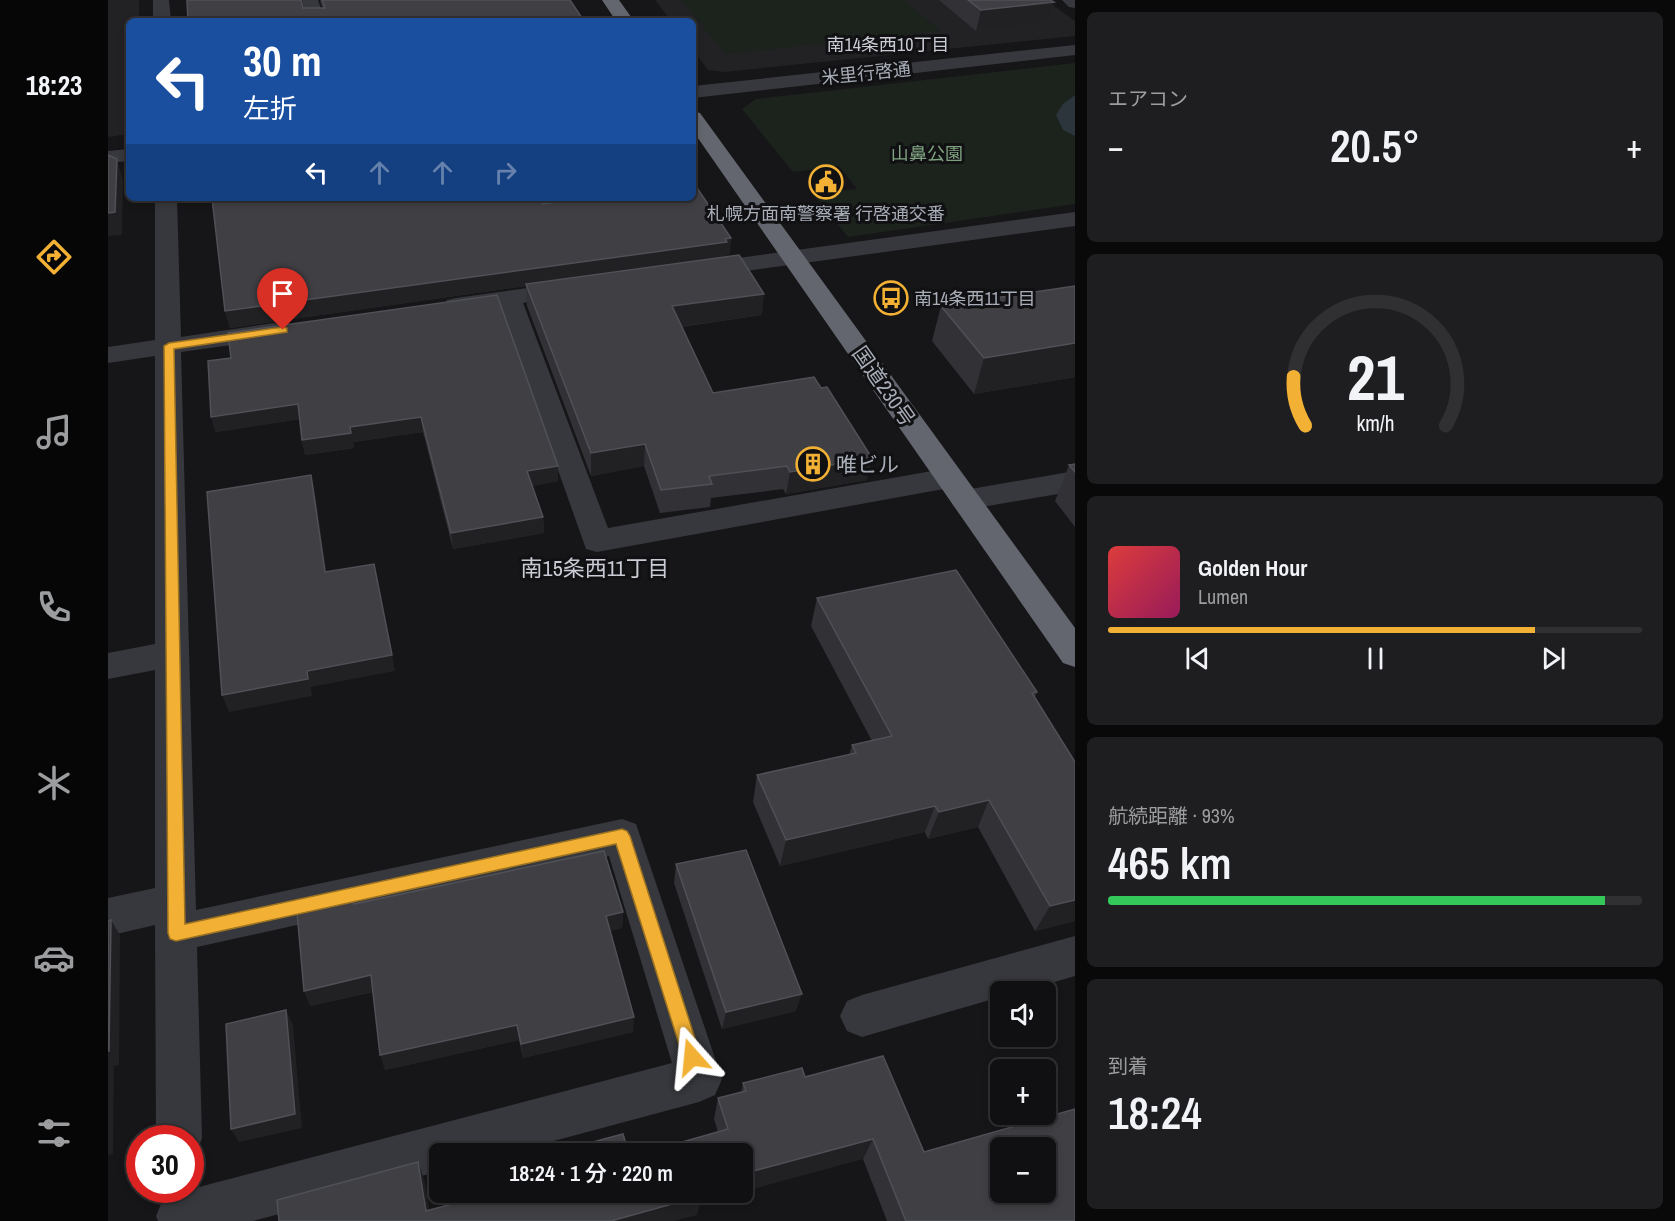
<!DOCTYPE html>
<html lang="ja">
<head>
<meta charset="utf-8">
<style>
  :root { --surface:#101012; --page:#1e1e20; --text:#f1f3f6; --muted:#9c9d9f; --line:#303032; --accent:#f2b134 }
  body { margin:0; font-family:"Archivo Narrow","Noto Sans JP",sans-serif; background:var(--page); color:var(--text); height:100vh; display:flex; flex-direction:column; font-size:22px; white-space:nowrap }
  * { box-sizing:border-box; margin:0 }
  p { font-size:20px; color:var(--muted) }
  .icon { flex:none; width:33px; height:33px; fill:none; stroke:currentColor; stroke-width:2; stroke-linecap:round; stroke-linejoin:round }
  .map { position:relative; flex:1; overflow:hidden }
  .details { display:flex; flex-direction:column; gap:12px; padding:12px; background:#09090a; width:600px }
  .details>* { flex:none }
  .guide { position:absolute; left:18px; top:18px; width:570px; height:183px; border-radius:9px; box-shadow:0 3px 9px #0003,0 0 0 2px var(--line); background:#1a4fa0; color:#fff; overflow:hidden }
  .buttons { position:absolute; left:882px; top:981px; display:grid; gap:12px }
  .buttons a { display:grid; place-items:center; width:66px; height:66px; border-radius:9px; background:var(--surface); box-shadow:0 3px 9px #0003,0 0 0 2px var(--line); font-size:30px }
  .speed { position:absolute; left:18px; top:1125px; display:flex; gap:12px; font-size:30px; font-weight:700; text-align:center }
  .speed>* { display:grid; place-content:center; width:78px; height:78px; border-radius:50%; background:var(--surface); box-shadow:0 3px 9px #0003,0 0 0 2px var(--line); line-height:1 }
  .speed .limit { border:9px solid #d22; background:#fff; color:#111 }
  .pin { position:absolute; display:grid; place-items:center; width:51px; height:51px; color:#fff; margin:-62px -26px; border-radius:50% 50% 50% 0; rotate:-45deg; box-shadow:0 0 6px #0007 }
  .pin .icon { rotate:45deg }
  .me { position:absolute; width:66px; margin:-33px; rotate:342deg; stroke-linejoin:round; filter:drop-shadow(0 0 4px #0008) }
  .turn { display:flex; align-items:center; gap:21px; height:126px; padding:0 18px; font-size:27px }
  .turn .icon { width:78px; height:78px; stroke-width:2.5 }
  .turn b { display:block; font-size:42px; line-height:51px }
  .lanes { display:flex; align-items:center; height:57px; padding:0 18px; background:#0003; justify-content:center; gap:30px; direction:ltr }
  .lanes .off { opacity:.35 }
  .big { font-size:45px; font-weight:600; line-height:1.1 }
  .details .tile { flex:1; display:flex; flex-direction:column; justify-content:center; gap:9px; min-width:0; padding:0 21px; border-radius:9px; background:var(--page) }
  .details .dial { align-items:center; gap:0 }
  .dial svg { height:156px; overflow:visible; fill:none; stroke:var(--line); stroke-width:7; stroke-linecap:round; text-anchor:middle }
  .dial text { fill:var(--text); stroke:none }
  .song { display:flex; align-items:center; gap:18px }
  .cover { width:72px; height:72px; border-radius:9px; background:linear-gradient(135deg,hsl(0 70% 55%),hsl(330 70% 35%)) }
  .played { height:6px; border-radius:3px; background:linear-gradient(90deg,var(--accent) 80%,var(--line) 80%) }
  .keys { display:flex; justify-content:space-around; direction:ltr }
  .heat { display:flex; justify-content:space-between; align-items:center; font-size:33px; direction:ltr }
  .charge { height:9px; border-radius:4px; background:linear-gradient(90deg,#34c759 93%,var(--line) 0) }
  .trip { position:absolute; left:321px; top:1143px; width:324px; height:60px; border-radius:9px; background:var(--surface); box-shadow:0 3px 9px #0003,0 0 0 2px var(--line); font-weight:600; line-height:60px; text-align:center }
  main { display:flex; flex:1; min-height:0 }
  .tab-bar { display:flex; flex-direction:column; width:108px; justify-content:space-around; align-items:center; background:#060607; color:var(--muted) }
  .tab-bar .icon { width:42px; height:42px }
  .tab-bar .selected { color:var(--accent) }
  .tab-bar b { font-size:27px; color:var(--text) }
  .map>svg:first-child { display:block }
  .built { fill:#222225 }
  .green { fill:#1c231d }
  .water { fill:#2c353c }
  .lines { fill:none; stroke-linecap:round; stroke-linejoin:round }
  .minor { fill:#37383d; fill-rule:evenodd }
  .highway { fill:#63666e; fill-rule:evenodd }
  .wall { fill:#323236 }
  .shaded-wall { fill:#212124 }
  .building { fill:#3f3f44; stroke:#4f5156; stroke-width:1.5; fill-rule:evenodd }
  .route { fill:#f2b134; stroke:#9d7322; stroke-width:1.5 }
  .labels { text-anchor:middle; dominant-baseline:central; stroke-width:6; stroke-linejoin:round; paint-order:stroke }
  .far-neighbourhood-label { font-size:18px; fill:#c9ccd4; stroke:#111113 }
  .far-street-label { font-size:18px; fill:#a8adb8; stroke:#111113 }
  .far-park-label { font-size:18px; fill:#7fa381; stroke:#111113 }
  .far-poi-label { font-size:18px; fill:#a8adb8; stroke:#111113 }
  .street-label { font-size:21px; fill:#a8adb8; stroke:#111113 }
  .poi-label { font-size:21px; fill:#a8adb8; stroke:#111113; text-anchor:start }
  .neighbourhood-label { font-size:22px; fill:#c9ccd4; stroke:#111113 }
</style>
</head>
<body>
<main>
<nav class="tab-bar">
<b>18:23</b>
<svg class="icon selected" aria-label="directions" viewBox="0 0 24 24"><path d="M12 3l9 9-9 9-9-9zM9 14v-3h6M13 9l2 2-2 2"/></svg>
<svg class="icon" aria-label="music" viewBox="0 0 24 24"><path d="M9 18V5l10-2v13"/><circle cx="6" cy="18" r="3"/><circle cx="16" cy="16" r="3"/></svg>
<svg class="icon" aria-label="phone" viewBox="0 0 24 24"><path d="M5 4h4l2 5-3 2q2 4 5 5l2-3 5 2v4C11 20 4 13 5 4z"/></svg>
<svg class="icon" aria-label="climate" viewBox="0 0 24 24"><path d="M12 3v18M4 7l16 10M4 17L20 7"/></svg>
<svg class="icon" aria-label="car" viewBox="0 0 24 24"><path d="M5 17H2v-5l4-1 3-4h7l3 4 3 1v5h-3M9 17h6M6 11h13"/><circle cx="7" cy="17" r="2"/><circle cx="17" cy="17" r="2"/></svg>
<svg class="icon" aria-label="filters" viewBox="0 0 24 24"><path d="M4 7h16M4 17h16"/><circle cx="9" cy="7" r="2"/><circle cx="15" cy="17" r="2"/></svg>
</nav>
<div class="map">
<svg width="967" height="1221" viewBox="0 0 967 1221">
  <rect width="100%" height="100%" fill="#161618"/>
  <path class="built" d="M0,0H31V21H21V134L0,137Z
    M547,0H938L967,21V36L616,72L600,70L585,50V21H563Z"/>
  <path class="green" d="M573,0H796L833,31L618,54Z
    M967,63V204L740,237L705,194L749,189L731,166L685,172L634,109L648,99Z"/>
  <path class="water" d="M967,95V136L955,130L948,115L955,104Z"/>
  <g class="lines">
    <path class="minor" d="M45,0H61L63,21H45Z
      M194,0H210L217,21H199Z
      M954,0H967V8L961,7Z
      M967,45V55L585,98V86Z
      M21,149V161L0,163V151Z
      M47,198H69L73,337L166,323L175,326L179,331L175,336L166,339L73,352L88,910L514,819L528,824L614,1079L607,1095L591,1102L397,1154H332V1171L145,1221H50L48,1216L55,1199L72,1192L564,1063L501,856L89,947L94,1138L88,1155L82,1157V1138H48L47,925L0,936V898L47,888V670L0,679V653L47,644V356L0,363V347L47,340Z
      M967,212V226L594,277L585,275L582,270L585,265L594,263Z
      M463,282L472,284L475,289L472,294L415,303L500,528L841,468L851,471L856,478L851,485L841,488L489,552L478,549L392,306L348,312L339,310L336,305L339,300L348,298Z
      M967,471V491L857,510L846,507L842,500L846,493L857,490Z
      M967,936V976L912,992H892V997L754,1037L739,1031L732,1016L739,1001L754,995Z"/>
    <path class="highway" d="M494,0H511L526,21H508Z
      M585,111L592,113L967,628V667L955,663L585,131Z"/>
  </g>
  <path class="wall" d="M79,0H193L195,8H214L212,0H462L476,21H80Z
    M831,0H942L946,2L940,23L868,31Z
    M434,204L623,238L621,255H618V256L654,315L573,327L605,393L759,480L678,494L675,489L603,498L602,507L552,513L536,466L483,476L419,306L418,286L122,328L117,311Z
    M967,286V377L866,394L824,341L833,306Z
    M389,295L450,481L424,486L435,517L436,533L345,549L315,432L245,442L246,448L197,455L194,440L192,419L108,432L103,417L123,358Z
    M967,464V527L947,501L961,465Z
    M709,598L929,692L927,697L967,762V921L927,931L870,827L820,839L817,832L672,866L645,802L649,775L741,755L744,745L764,741L703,626Z
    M568,864L688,1011L614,1029L566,883Z
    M245,899L247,903L515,912L514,928L502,931L525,1032L415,1058L411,1040L277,1070L265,992L202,1006Z
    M697,1077L816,1152L967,1221H779L755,1159L610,1132L606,1119L610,1098L633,1093L635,1083Z"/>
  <path class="shaded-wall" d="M946,2L940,23L868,31L873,10Z
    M9,159L15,180L14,235L0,236V213Z
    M623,238L621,255H618V259L418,284V286L122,328L117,311Z
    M656,294L654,315L562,328L564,306Z
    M967,343V377L866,394L876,358Z
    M190,404L193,419L108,432L103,417Z
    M313,417L315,432L245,442L246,448L197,455L194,440L242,427Z
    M537,444L536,466L483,476V453Z
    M764,458L759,480L678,494L682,472Z
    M450,466V481L420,487L419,471Z
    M203,475L207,492L221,589L217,572Z
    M435,517L436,533L345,549L343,533Z
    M284,655L287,671L203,687L204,696L121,712L114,695L199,671Z
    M881,800L870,827L820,839L831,812Z
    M827,806L817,832L672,866L678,840Z
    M967,900V921L927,931L942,906Z
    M515,912L514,928L498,932V916Z
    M3,920L12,935L11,1065L6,1066L5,1154L0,1155V1051Z
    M263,975L268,991L202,1006L196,991Z
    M694,994L688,1011L614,1029L618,1012Z
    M178,1010L185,1025L194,1128L131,1142L123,1129Z
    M526,1017L525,1032L415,1058L413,1044Z
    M409,1025L411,1040L277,1070L272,1055Z
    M765,1139L755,1159L634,1192V1174Z
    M310,1162L317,1182L323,1221L318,1211Z
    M589,1192H632L592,1204L589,1215L566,1221H503Z"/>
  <path class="building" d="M79,0H193L195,8H217L214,0H462L476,21H80Z
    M860,0H942L946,2L873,10Z
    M0,155L9,159L7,212L0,213Z
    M585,182L623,238L617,239L619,242L117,311L104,198H431L434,204L481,198H585Z
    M631,255L656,294L564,306L605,393L706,377L713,388L719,387L764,458L682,472L679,466L601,476L604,484L553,490L537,444L483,453L418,284Z
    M967,286V343L876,358L833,306Z
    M389,295L450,466L419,471L435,517L343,533L313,417L242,427L243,433L194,440L190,404L103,417L100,361L123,358L120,333Z
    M967,464V472L961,465Z
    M203,475L217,572L266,564L284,655L199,671L200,679L114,695L99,492Z
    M848,570L929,692L924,693L967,762V900L942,906L881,800L831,812L827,806L678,840L649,775L748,753L744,745L784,736L709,598Z
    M638,850L694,994L618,1012L568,864Z
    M496,851L515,912L498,916L526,1017L413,1044L409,1025L272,1055L263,975L196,991L189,912L245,899L246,904Z
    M3,920L1,1051H0V921Z
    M178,1010L187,1114L123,1129L118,1024Z
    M775,1056L816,1152L967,1109V1221H798L765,1139L634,1174V1154H532L620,1129L610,1098L638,1091L635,1083L694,1068L697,1077ZM892,1148H938V1192H892Z
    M515,1134L521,1154H440Z
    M310,1162L318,1211L388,1192H592L593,1196L503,1221H171L169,1200Z"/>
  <path class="route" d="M175,327L179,328V332L66,349L77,924L514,829L519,831L522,836L593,1057L591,1063L584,1066L578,1063L575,1057L508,844L68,941L62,939L60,933L56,346L61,343Z"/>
  <defs>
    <g id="civic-ring" transform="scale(1.725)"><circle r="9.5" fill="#111113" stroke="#f2b134" stroke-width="1.5"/><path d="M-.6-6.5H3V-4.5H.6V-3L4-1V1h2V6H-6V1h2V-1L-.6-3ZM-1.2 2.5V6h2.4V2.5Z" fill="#f2b134"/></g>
    <g id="bus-ring" transform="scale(1.725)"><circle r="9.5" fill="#111113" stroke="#f2b134" stroke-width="1.5"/><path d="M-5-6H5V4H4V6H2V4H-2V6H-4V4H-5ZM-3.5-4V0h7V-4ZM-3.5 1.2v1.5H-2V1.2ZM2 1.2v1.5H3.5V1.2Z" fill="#f2b134"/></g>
    <g id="building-ring" transform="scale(1.725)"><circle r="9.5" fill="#111113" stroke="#f2b134" stroke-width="1.5"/><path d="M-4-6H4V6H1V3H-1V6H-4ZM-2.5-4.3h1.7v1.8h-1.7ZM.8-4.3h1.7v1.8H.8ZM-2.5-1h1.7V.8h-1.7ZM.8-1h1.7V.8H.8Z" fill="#f2b134"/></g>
  </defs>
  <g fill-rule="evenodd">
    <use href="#civic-ring" x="718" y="182"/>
    <use href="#bus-ring" x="783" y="298"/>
    <use href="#building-ring" x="705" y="464"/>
  </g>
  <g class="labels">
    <g class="far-neighbourhood-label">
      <text x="780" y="44">南14条西10丁目</text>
    </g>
    <g class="far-street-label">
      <text transform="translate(758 73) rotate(-6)">米里行啓通</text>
    </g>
    <g class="far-park-label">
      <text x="819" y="153">山鼻公園</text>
    </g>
    <g class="far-poi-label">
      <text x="718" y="213">札幌方面南警察署 行啓通交番</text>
      <text x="806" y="298" text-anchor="start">南14条西11丁目</text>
    </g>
    <g class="street-label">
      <text transform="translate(776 386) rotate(55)">国道230号</text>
    </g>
    <g class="poi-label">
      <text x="728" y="464">唯ビル</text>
    </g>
    <g class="neighbourhood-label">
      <text x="487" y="568">南15条西11丁目</text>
    </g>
  </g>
</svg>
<div class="buttons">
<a><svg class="icon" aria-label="sound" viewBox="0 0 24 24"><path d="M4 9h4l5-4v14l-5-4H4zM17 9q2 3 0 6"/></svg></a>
<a>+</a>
<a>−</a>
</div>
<div class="speed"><div class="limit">30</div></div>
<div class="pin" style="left:175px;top:330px;background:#d93025"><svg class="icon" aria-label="arrive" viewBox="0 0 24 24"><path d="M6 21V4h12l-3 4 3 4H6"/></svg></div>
<svg class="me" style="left:584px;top:1057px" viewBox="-20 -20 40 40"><path d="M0-17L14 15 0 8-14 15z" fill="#f2b134" stroke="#fff" stroke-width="4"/></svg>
<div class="trip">18:24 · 1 分 · 220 m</div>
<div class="guide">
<div class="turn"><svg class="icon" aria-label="left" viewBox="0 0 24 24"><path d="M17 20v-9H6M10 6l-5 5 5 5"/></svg><div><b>30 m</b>左折</div></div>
<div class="lanes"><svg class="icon" aria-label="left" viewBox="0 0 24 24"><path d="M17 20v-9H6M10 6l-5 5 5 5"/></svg><svg class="icon off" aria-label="ahead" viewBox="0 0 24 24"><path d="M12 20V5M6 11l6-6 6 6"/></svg><svg class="icon off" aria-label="ahead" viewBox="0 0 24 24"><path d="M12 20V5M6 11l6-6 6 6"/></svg><svg class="icon off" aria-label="right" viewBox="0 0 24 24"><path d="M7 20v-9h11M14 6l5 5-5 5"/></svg></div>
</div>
</div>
<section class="details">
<div class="tile"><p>エアコン</p>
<div class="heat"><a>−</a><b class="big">20.5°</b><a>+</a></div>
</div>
<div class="tile dial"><svg viewBox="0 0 100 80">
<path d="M14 69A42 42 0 1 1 86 69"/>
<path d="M14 69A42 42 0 0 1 8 44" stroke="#f2b134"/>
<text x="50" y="56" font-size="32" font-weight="700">21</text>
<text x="50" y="72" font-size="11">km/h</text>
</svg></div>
<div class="tile">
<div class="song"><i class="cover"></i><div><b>Golden Hour</b><p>Lumen</p></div></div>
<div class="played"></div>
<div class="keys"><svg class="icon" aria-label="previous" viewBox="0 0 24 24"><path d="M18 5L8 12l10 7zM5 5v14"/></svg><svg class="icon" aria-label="pause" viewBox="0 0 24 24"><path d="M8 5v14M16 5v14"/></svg><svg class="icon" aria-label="next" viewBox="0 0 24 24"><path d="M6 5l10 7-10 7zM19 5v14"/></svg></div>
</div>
<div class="tile"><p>航続距離 · 93%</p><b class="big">465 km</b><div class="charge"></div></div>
<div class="tile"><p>到着</p><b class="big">18:24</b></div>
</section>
</main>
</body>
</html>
